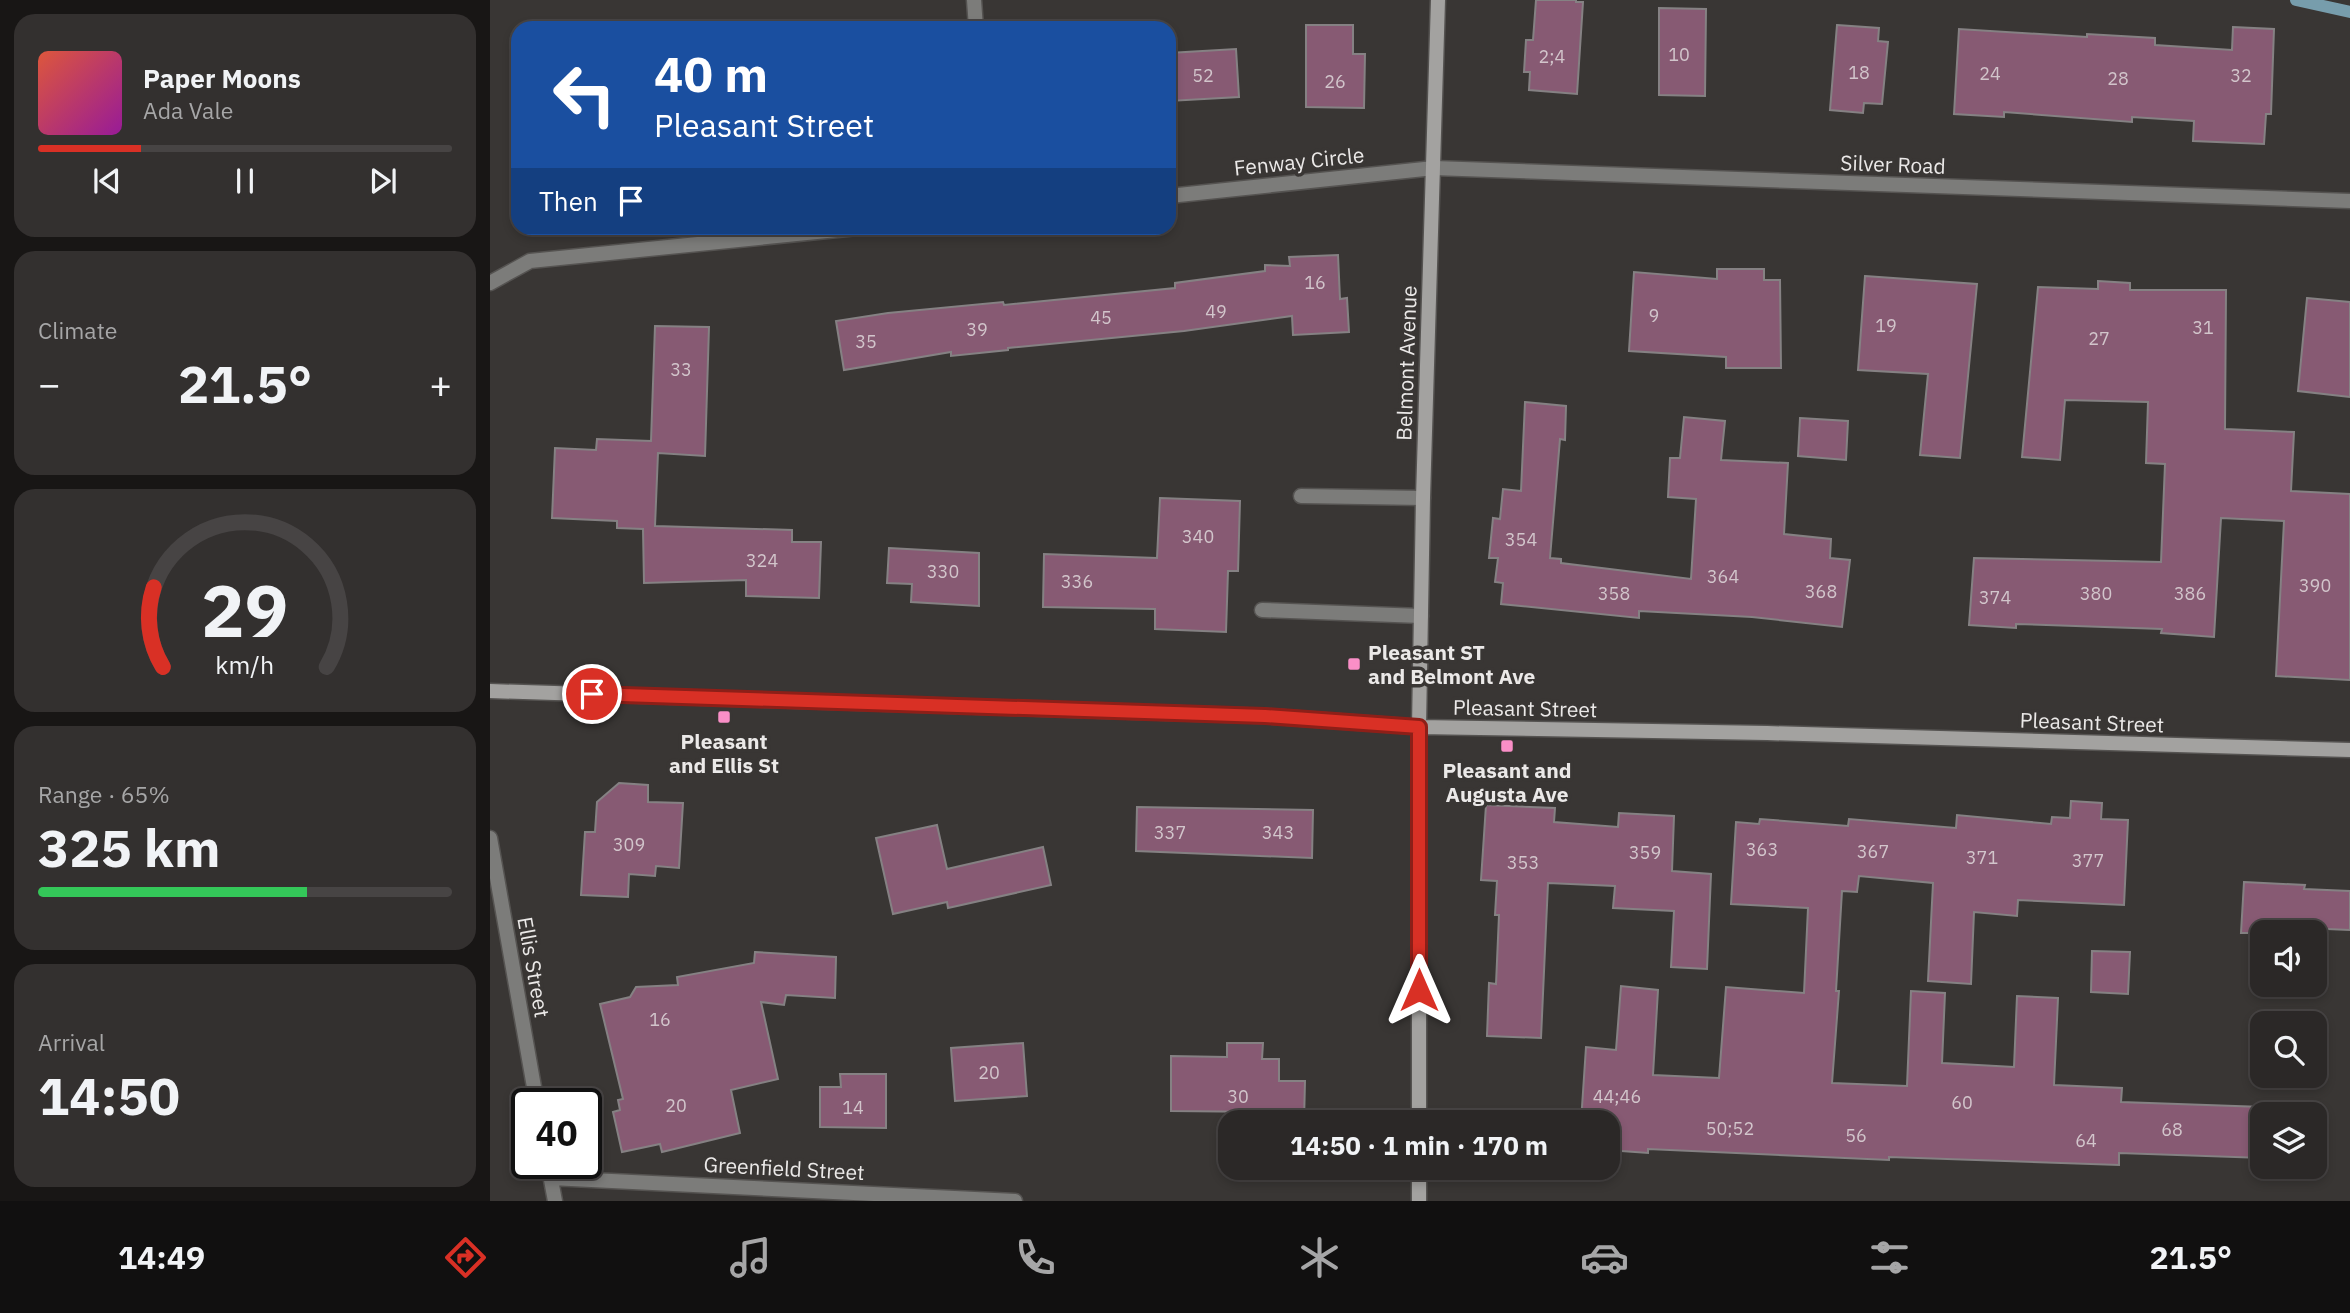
<!DOCTYPE html>
<html lang="en">
<head>
<meta charset="utf-8">
<style>
  :root { --surface:#2b2827; --page:#33302f; --text:#f1f3f6; --muted:#a6a6a7; --line:#474444; --accent:#d93025 }
  body { margin:0; font-family:"IBM Plex Sans",sans-serif; background:var(--page); color:var(--text); height:100vh; display:flex; flex-direction:column; font-size:26px; white-space:nowrap }
  * { box-sizing:border-box; margin:0 }
  p { font-size:23px; color:var(--muted) }
  .icon { flex:none; width:38px; height:38px; fill:none; stroke:currentColor; stroke-width:2; stroke-linecap:round; stroke-linejoin:round }
  .map { position:relative; flex:1; overflow:hidden }
  .sheet { display:flex; flex-direction:column; gap:14px; padding:14px; background:#181615; width:490px }
  .sheet>* { flex:none }
  .guide { position:absolute; left:21px; top:21px; width:665px; height:214px; border-radius:21px; box-shadow:0 4px 10px #0003,0 0 0 2px var(--line); background:#1a4fa0; color:#fff; overflow:hidden }
  .fabs { position:absolute; left:1760px; top:920px; display:grid; gap:14px }
  .fabs a { display:grid; place-items:center; width:77px; height:77px; border-radius:14px; background:var(--surface); box-shadow:0 4px 10px #0003,0 0 0 2px var(--line); font-size:35px }
  .speed { position:absolute; left:21px; top:1088px; display:flex; gap:14px; font-size:35px; font-weight:700; text-align:center }
  .speed>* { display:grid; place-content:center; width:91px; height:91px; border-radius:50%; background:var(--surface); box-shadow:0 4px 10px #0003,0 0 0 2px var(--line); line-height:1 }
  .speed .limit { border:4px solid #111; border-radius:10px; background:#fff; color:#111 }
  .pin { position:absolute; display:grid; place-items:center; width:60px; height:60px; color:#fff; margin:-30px; border:4px solid #fff; border-radius:50%; box-shadow:0 2px 7px #0007 }
  .me { position:absolute; width:77px; margin:-38px; rotate:0deg; stroke-linejoin:round; filter:drop-shadow(0 0 5px #0008) }
  .turn { display:flex; align-items:center; gap:24px; height:147px; padding:0 28px; font-size:32px }
  .turn .icon { width:91px; height:91px; stroke-width:2.5 }
  .turn b { display:block; font-size:49px; line-height:60px }
  .then { display:flex; align-items:center; height:66px; padding:0 28px; background:#0003; gap:14px; font-size:26px }
  .big { font-size:52px; font-weight:700; line-height:1.1 }
  .sheet .widget { flex:1; display:flex; flex-direction:column; justify-content:center; gap:10px; min-width:0; padding:0 24px; border-radius:21px; background:var(--page) }
  .sheet .dial { align-items:center; gap:0 }
  .dial svg { height:182px; overflow:visible; fill:none; stroke:var(--line); stroke-width:7; stroke-linecap:round; text-anchor:middle }
  .dial text { fill:var(--text); stroke:none }
  .song { display:flex; align-items:center; gap:21px }
  .cover { width:84px; height:84px; border-radius:10px; background:linear-gradient(135deg,hsl(10 70% 55%),hsl(300 70% 35%)) }
  .played { height:7px; border-radius:4px; background:linear-gradient(90deg,var(--accent) 25%,var(--line) 25%) }
  .keys { display:flex; justify-content:space-around; direction:ltr }
  .heat { display:flex; justify-content:space-between; align-items:center; font-size:38px; direction:ltr }
  .charge { height:10px; border-radius:5px; background:linear-gradient(90deg,#34c759 65%,var(--line) 0) }
  .trip { position:absolute; left:728px; top:1110px; width:402px; height:70px; border-radius:21px; background:var(--surface); box-shadow:0 4px 10px #0003,0 0 0 2px var(--line); font-weight:700; line-height:70px; text-align:center }
  .menu { display:flex; height:112px; justify-content:space-around; align-items:center; background:#111010; color:var(--muted) }
  .menu .icon { width:49px; height:49px }
  .menu .current { color:var(--accent) }
  .menu b { font-size:32px; color:var(--text) }
  main { display:flex; flex:1; min-height:0 }
  .map>svg:first-child { display:block }
  .lines { fill:none; stroke-linecap:round; stroke-linejoin:round }
  .stream { stroke:#779dac; stroke-width:12 }
  .building { fill:#875a73; stroke:#858183; stroke-width:2 }
  .lane-casing { stroke:#555351; stroke-width:17 }
  .street-casing { stroke:#555351; stroke-width:17 }
  .secondary-casing { stroke:#555351; stroke-width:17 }
  .lane { stroke:#7c7c7a; stroke-width:14 }
  .street { stroke:#7c7c7a; stroke-width:14 }
  .secondary { stroke:#a3a2a0; stroke-width:14 }
  .route-casing { stroke:#8d1f18; stroke-width:18 }
  .route { stroke:#d93025; stroke-width:12 }
  .poi-dot { fill:#fa8fc7; stroke:#393634; stroke-width:2.5 }
  .labels { text-anchor:middle; dominant-baseline:central; stroke-width:7; stroke-linejoin:round; paint-order:stroke }
  .number-label { font-size:18px; fill:#d2c5cb }
  .street-label { font-size:21px; fill:#ebe9e8; stroke:#393634 }
  .poi-label { font-size:21px; font-weight:bold; fill:#ebe9e8; stroke:#393634 }
</style>
</head>
<body>
<main>
<section class="sheet">
<div class="widget">
<div class="song"><i class="cover"></i><div><b>Paper Moons</b><p>Ada Vale</p></div></div>
<div class="played"></div>
<div class="keys"><svg class="icon" aria-label="previous" viewBox="0 0 24 24"><path d="M18 5L8 12l10 7zM5 5v14"/></svg><svg class="icon" aria-label="pause" viewBox="0 0 24 24"><path d="M8 5v14M16 5v14"/></svg><svg class="icon" aria-label="next" viewBox="0 0 24 24"><path d="M6 5l10 7-10 7zM19 5v14"/></svg></div>
</div>
<div class="widget"><p>Climate</p>
<div class="heat"><a>−</a><b class="big">21.5°</b><a>+</a></div>
</div>
<div class="widget dial"><svg viewBox="0 0 100 80">
<path d="M14 69A42 42 0 1 1 86 69"/>
<path d="M14 69A42 42 0 0 1 10 34" stroke="#d93025"/>
<text x="50" y="56" font-size="32" font-weight="700">29</text>
<text x="50" y="72" font-size="11">km/h</text>
</svg></div>
<div class="widget"><p>Range · 65%</p><b class="big">325 km</b><div class="charge"></div></div>
<div class="widget"><p>Arrival</p><b class="big">14:50</b></div>
</section>
<div class="map">
<svg width="1860" height="1201" viewBox="0 0 1860 1201">
  <rect width="100%" height="100%" fill="#393634"/>
  <g class="lines">
    <path class="stream" d="M1806,0L1860,12"/>
  </g>
  <path class="building" d="M1046,0H1086V2H1093L1087,94L1039,90L1040,72H1034L1036,40H1043Z
    M1169,8L1216,9L1215,96L1169,95Z
    M816,25H863V54H875L874,108L816,107Z
    M1347,25L1389,28L1388,41L1398,42L1392,104L1374,103L1373,113L1340,110Z
    M1743,27L1784,29L1781,114H1776L1774,144L1703,141L1704,121L1642,117V122L1514,112V117L1464,114L1469,29L1597,37V34L1665,38V45L1742,50Z
    M746,49L749,97L679,101V53Z
    M848,255L850,299L857,298L859,332L803,335L802,316L694,331L518,348V350L461,356V352L354,370L346,321L398,313L513,302L514,305L685,288V283L775,271V265L800,266L799,257Z
    M1227,269H1274V280H1290L1291,368H1236V357L1139,351L1144,272L1227,279Z
    M1375,276L1487,284L1470,458L1430,455L1438,374L1368,370Z
    M1608,281L1640,283V290H1736L1735,429L1804,432L1801,491L1860,494V680L1786,676L1794,521L1731,518L1724,637L1671,633L1672,629L1526,624V628L1479,625L1484,558L1671,562L1675,464L1656,463L1658,402L1575,400L1570,460L1532,457L1548,287L1608,289Z
    M1817,298L1860,302V397L1808,391Z
    M165,326L219,327L215,456L168,453L165,526L302,530V542H331L329,598L256,596V580L154,583L153,529L127,528V521L62,518L65,448L106,450L107,439L161,441Z
    M1035,402L1076,406L1075,440L1070,439L1060,558L1071,559V563L1201,579L1206,499L1178,497L1180,458H1190L1194,417L1235,421L1231,460L1298,463L1294,534L1341,539L1340,558L1360,560L1352,627L1262,617L1149,611V618L1011,604L1013,583L1005,582L1008,558H999L1003,518L1010,519L1013,489L1031,491Z
    M1310,418L1358,421L1356,460L1308,456Z
    M670,498L750,501L748,571H738L736,632L665,629V609L553,607L554,554L667,558Z
    M399,548L489,553V606L421,602L422,584L397,583Z
    M129,783L158,785V802L193,803L189,868L166,866L165,876L139,874L138,897L91,895L95,832H105L107,802Z
    M1581,801L1612,803L1611,819L1638,820L1634,905L1528,900L1527,916L1484,912L1481,984L1438,981L1443,883L1369,876L1367,892L1352,891L1346,991H1349L1342,1083L1417,1086L1421,991L1455,993L1452,1063L1524,1067L1527,996L1568,998L1564,1085L1632,1088L1631,1102L1773,1107V1158L1629,1153V1165L1399,1157V1160L1158,1149V1153L1118,1150V1122H1091L1096,1047L1126,1050L1131,986L1168,990L1163,1075L1229,1078L1236,987L1314,993L1318,908L1241,904L1246,822L1269,824L1270,819L1358,826L1359,819L1466,828L1467,815L1561,824L1562,817L1580,818Z
    M996,805L1065,808L1064,822L1128,827L1129,813L1184,816L1182,871L1221,874L1217,969L1181,967L1184,911L1123,908L1125,886L1058,883L1051,1038L997,1036L999,983L1006,984L1009,915H1005L1007,881L991,880Z
    M647,807L823,810L822,858L646,851Z
    M447,825L457,869L553,847L561,885L458,908L457,902L403,914L386,838Z
    M1754,882L1815,885L1814,889L1860,891V930L1813,928L1812,933H1751Z
    M1602,951L1640,952L1638,994L1601,992Z
    M265,952L346,957L345,998L296,995L294,1005L271,1002L288,1079L241,1090L250,1133L172,1152L170,1144L132,1152L123,1112L130,1110L128,1100L133,1099L110,1004L140,997L146,987L188,985L187,977L264,963Z
    M533,1043L537,1096L465,1101L461,1048Z
    M737,1043H773L772,1059H789V1081H815L814,1122H782V1112L681,1111V1056L737,1057Z
    M350,1074H396V1128L330,1127V1087H351Z"/>
  <g class="lines">
    <g class="lane-casing">
      <path id="lane" d="M811,496L933,498
        M772,610L931,616"/>
    </g>
    <g class="street-casing">
      <path id="street" d="M484,0L486,28
        M679,196L944,168L1860,201
        M0,283L40,261L367,228
        M0,838L47,1104
        M58,1164L65,1201
        M61,1178L525,1201"/>
    </g>
    <g class="secondary-casing">
      <path id="secondary" d="M0,691L775,716L929,727L1277,733L1860,750
        M929,1122V727L933,498L948,0
        M929,1167V1201"/>
    </g>
    <use href="#lane" class="lane"/>
    <use href="#street" class="street"/>
    <use href="#secondary" class="secondary"/>
  </g>
  <g class="lines">
    <g class="route-casing">
      <path id="route" d="M102,694L775,716L929,727V990"/>
    </g>
    <use href="#route" class="route"/>
  </g>
  <g class="poi-dot">
    <rect x="857" y="657" width="14" height="14" rx="3.5"/>
    <rect x="227" y="710" width="14" height="14" rx="3.5"/>
    <rect x="1010" y="739" width="14" height="14" rx="3.5"/>
  </g>
  <g class="labels">
    <g class="number-label">
      <text x="1189" y="54">10</text>
      <text x="1062" y="56">2;4</text>
      <text x="1369" y="72">18</text>
      <text x="1500" y="73">24</text>
      <text x="713" y="75">52</text>
      <text x="1751" y="75">32</text>
      <text x="1628" y="78">28</text>
      <text x="845" y="81">26</text>
      <text x="825" y="282">16</text>
      <text x="726" y="311">49</text>
      <text x="1164" y="315">9</text>
      <text x="611" y="317">45</text>
      <text x="1396" y="325">19</text>
      <text x="1713" y="327">31</text>
      <text x="487" y="329">39</text>
      <text x="1609" y="338">27</text>
      <text x="376" y="341">35</text>
      <text x="191" y="369">33</text>
      <text x="708" y="536">340</text>
      <text x="1031" y="539">354</text>
      <text x="272" y="560">324</text>
      <text x="453" y="571">330</text>
      <text x="1233" y="576">364</text>
      <text x="587" y="581">336</text>
      <text x="1825" y="585">390</text>
      <text x="1331" y="591">368</text>
      <text x="1124" y="593">358</text>
      <text x="1606" y="593">380</text>
      <text x="1700" y="593">386</text>
      <text x="1505" y="597">374</text>
      <text x="680" y="832">337</text>
      <text x="788" y="832">343</text>
      <text x="139" y="844">309</text>
      <text x="1272" y="849">363</text>
      <text x="1383" y="851">367</text>
      <text x="1155" y="852">359</text>
      <text x="1492" y="857">371</text>
      <text x="1598" y="860">377</text>
      <text x="1033" y="862">353</text>
      <text x="170" y="1019">16</text>
      <text x="499" y="1072">20</text>
      <text x="748" y="1096">30</text>
      <text x="1127" y="1096">44;46</text>
      <text x="1472" y="1102">60</text>
      <text x="186" y="1105">20</text>
      <text x="363" y="1107">14</text>
      <text x="1240" y="1128">50;52</text>
      <text x="1682" y="1129">68</text>
      <text x="1366" y="1135">56</text>
      <text x="1596" y="1140">64</text>
    </g>
    <g class="street-label">
      <text transform="translate(809 161) rotate(-6)">Fenway Circle</text>
      <text transform="translate(1403 164) rotate(2)">Silver Road</text>
      <text transform="translate(916 363) rotate(-88)">Belmont Avenue</text>
      <text transform="translate(1035 708) rotate(1)">Pleasant Street</text>
      <text transform="translate(1602 722) rotate(2)">Pleasant Street</text>
      <text transform="translate(44 967) rotate(80)">Ellis Street</text>
      <text transform="translate(294 1168) rotate(3)">Greenfield Street</text>
    </g>
    <g class="poi-label">
      <text x="878" y="652" text-anchor="start">Pleasant ST<tspan x="878" dy="24">and Belmont Ave</tspan></text>
      <text x="234" y="741">Pleasant<tspan x="234" dy="24">and Ellis St</tspan></text>
      <text x="1017" y="770">Pleasant and<tspan x="1017" dy="24">Augusta Ave</tspan></text>
    </g>
  </g>
</svg>
<div class="fabs">
<a><svg class="icon" aria-label="sound" viewBox="0 0 24 24"><path d="M4 9h4l5-4v14l-5-4H4zM17 9q2 3 0 6"/></svg></a>
<a><svg class="icon" aria-label="search" viewBox="0 0 24 24"><circle cx="10" cy="10" r="6"/><path d="M15 15l6 6"/></svg></a>
<a><svg class="icon" aria-label="layers" viewBox="0 0 24 24"><path d="M12 4l9 5-9 5-9-5zM3 14l9 5 9-5"/></svg></a>
</div>
<div class="speed"><div class="limit">40</div></div>
<div class="pin" style="left:102px;top:694px;background:#d93025"><svg class="icon" aria-label="arrive" viewBox="0 0 24 24"><path d="M6 21V4h12l-3 4 3 4H6"/></svg></div>
<svg class="me" style="left:929px;top:990px" viewBox="-20 -20 40 40"><path d="M0-17L14 15 0 8-14 15z" fill="#d93025" stroke="#fff" stroke-width="4"/></svg>
<div class="trip">14:50 · 1 min · 170 m</div>
<div class="guide">
<div class="turn"><svg class="icon" aria-label="left" viewBox="0 0 24 24"><path d="M17 20v-9H6M10 6l-5 5 5 5"/></svg><div><b>40 m</b>Pleasant Street</div></div>
<div class="then">Then<svg class="icon" aria-label="arrive" viewBox="0 0 24 24"><path d="M6 21V4h12l-3 4 3 4H6"/></svg></div>
</div>
</div>
</main>
<nav class="menu">
<b>14:49</b>
<svg class="icon current" aria-label="directions" viewBox="0 0 24 24"><path d="M12 3l9 9-9 9-9-9zM9 14v-3h6M13 9l2 2-2 2"/></svg>
<svg class="icon" aria-label="music" viewBox="0 0 24 24"><path d="M9 18V5l10-2v13"/><circle cx="6" cy="18" r="3"/><circle cx="16" cy="16" r="3"/></svg>
<svg class="icon" aria-label="phone" viewBox="0 0 24 24"><path d="M5 4h4l2 5-3 2q2 4 5 5l2-3 5 2v4C11 20 4 13 5 4z"/></svg>
<svg class="icon" aria-label="climate" viewBox="0 0 24 24"><path d="M12 3v18M4 7l16 10M4 17L20 7"/></svg>
<svg class="icon" aria-label="car" viewBox="0 0 24 24"><path d="M5 17H2v-5l4-1 3-4h7l3 4 3 1v5h-3M9 17h6M6 11h13"/><circle cx="7" cy="17" r="2"/><circle cx="17" cy="17" r="2"/></svg>
<svg class="icon" aria-label="filters" viewBox="0 0 24 24"><path d="M4 7h16M4 17h16"/><circle cx="9" cy="7" r="2"/><circle cx="15" cy="17" r="2"/></svg>
<b>21.5°</b>
</nav>
</body>
</html>
